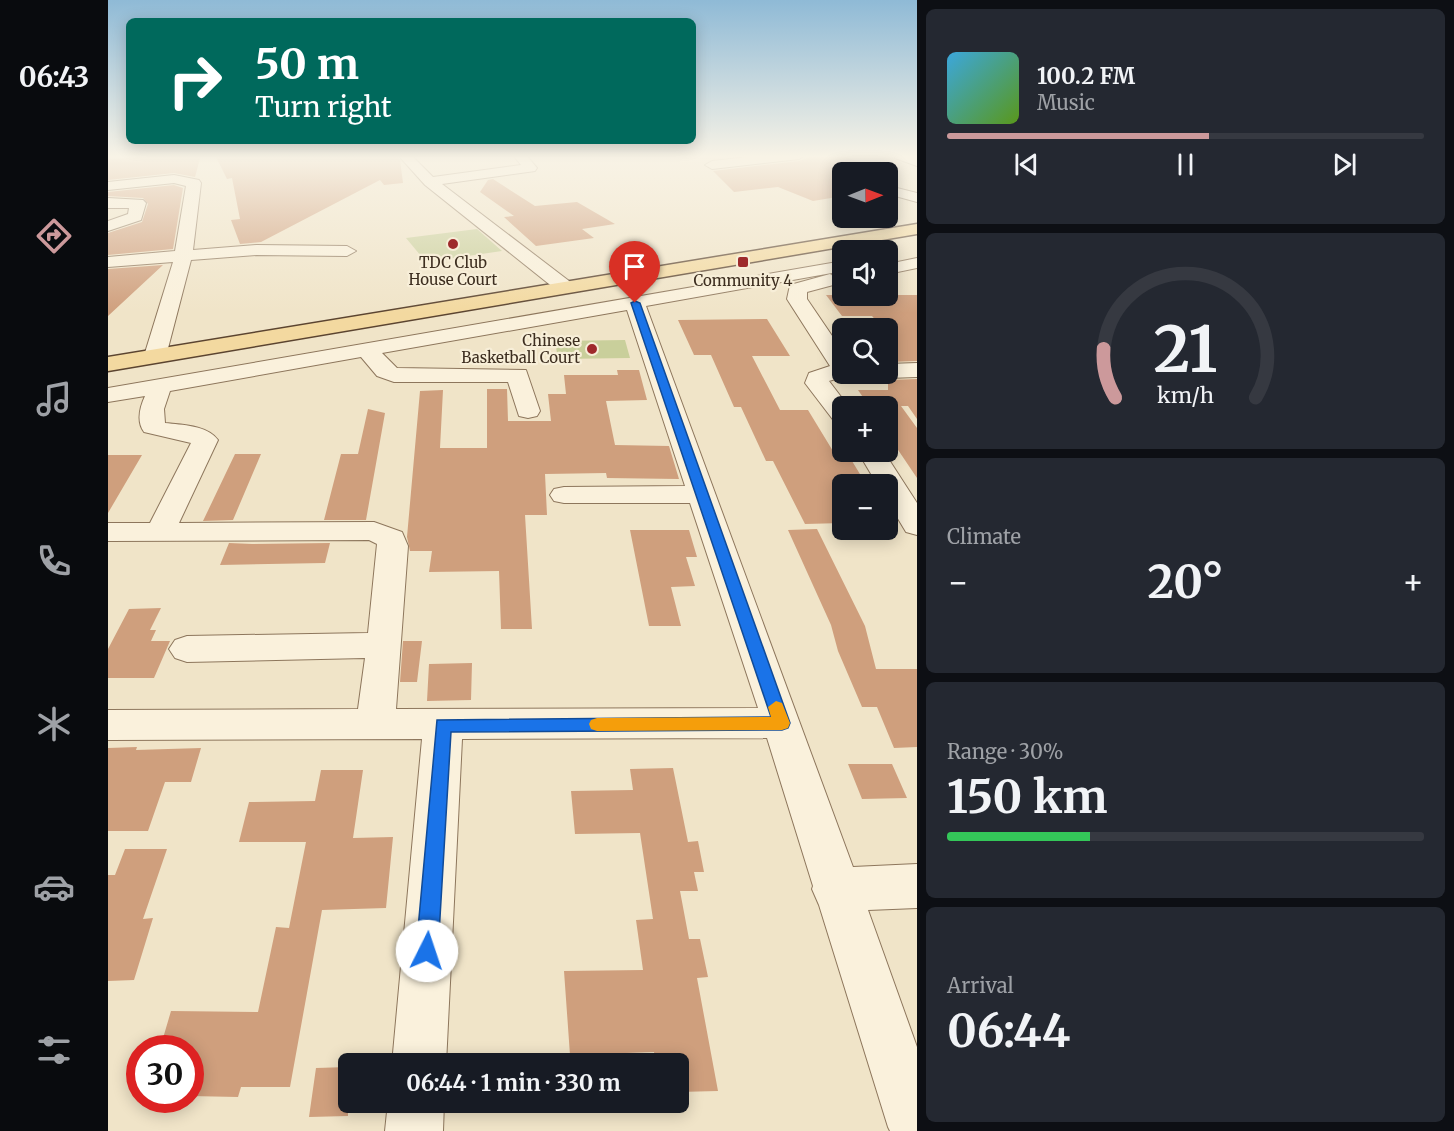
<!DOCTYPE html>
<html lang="en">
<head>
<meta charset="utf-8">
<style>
  :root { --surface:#171b24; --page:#242831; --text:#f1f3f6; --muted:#9ea1a6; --line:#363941; --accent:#cc999b }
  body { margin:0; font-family:Merriweather,serif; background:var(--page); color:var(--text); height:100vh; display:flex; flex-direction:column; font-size:22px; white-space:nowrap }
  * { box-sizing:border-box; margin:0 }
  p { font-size:20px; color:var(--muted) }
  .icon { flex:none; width:33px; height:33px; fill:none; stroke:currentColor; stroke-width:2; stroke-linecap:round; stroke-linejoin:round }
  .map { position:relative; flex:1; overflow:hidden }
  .panel { display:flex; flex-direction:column; gap:9px; padding:9px; background:#0d0f14; width:537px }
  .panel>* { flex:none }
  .banner { position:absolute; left:18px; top:18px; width:570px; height:126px; border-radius:9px; box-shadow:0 3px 15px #0003; background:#00695c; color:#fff; overflow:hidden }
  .needle { width:39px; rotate:89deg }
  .tools { position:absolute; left:724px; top:162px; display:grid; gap:12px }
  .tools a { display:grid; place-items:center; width:66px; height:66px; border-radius:9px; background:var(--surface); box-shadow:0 3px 15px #0003; font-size:30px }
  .speed { position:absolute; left:18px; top:1035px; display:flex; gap:12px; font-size:30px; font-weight:700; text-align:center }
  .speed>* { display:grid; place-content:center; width:78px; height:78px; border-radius:50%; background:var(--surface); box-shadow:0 3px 15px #0003; line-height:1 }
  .speed .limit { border:9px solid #d22; background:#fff; color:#111 }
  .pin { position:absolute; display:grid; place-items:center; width:51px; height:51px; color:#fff; margin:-62px -26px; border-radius:50% 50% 50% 0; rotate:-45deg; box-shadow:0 0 6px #0007 }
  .pin .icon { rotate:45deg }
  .me { position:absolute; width:66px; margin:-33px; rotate:4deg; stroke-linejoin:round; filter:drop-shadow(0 0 4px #0008) }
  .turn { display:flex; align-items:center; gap:21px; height:126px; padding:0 30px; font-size:27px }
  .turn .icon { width:78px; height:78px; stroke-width:2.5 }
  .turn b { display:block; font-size:42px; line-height:51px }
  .big { font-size:45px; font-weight:700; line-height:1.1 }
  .panel .widget { flex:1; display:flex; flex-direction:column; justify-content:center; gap:9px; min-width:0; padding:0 21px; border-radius:9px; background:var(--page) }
  .panel .dial { align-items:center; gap:0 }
  .dial svg { height:156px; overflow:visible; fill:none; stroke:var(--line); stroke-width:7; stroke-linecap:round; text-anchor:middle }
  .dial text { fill:var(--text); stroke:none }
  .song { display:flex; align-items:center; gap:18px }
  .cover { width:72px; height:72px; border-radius:9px; background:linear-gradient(135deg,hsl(200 70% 55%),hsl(90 70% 35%)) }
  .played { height:6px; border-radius:3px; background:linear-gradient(90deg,var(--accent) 55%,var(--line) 55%) }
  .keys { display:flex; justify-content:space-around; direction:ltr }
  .heat { display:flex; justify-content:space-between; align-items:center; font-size:33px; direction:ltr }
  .charge { height:9px; border-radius:4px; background:linear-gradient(90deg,#34c759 30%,var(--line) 0) }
  .trip { position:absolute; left:230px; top:1053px; width:351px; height:60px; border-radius:9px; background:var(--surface); box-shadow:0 3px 15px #0003; font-weight:700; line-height:60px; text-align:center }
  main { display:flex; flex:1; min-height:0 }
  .tabs { display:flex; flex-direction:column; width:108px; justify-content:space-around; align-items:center; background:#090b0e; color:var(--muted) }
  .tabs .icon { width:42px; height:42px }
  .tabs .selected { color:var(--accent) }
  .tabs b { font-size:27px; color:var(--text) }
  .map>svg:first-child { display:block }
  .green { fill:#c9cf9b }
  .building { fill:#cf9f7d }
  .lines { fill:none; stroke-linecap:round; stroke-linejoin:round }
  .minor-casing { stroke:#8d765c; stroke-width:2 }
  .major-casing { stroke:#5b4430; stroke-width:3 }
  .minor { fill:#faf1dc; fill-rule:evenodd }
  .major { fill:#f3d9a0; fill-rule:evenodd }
  .route { fill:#1a73e8; stroke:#114b97; stroke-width:1.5 }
  .slow { fill:#f59e0b }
  .poi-dot { fill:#9e2a2b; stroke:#f7eed8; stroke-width:2 }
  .labels { text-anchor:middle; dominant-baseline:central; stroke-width:4.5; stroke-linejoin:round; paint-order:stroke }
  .far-poi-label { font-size:15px; fill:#3d2e20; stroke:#f7eed8 }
</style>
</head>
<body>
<main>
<nav class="tabs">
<b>06:43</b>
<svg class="icon selected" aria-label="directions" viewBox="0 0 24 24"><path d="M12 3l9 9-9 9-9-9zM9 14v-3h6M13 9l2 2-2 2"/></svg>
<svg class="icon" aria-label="music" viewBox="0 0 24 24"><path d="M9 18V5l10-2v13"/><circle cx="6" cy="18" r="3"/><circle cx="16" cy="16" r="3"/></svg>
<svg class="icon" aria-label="phone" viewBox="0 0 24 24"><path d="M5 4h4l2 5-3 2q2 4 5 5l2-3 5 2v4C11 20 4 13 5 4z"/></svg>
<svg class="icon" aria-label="climate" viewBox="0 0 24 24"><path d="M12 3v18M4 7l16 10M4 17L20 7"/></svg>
<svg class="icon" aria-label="car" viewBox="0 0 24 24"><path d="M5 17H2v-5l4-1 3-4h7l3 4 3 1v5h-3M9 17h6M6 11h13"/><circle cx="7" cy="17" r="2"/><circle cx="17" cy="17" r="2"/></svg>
<svg class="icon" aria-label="filters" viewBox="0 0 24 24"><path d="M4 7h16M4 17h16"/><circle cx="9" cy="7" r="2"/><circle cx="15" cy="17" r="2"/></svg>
</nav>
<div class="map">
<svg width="809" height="1131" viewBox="0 0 809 1131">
  <rect width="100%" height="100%" fill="#f0e4c8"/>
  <path class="green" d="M369,229L394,251L318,262L298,238Z
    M517,340L522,358L450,359L447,341Z"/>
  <path class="building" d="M67,155H93L87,177L66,173L0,180V159Z
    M107,155H288L292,160L295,183L276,185L272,180L153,242L132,244L123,220L132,219L124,178L119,179Z
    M707,155H732L777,171L735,172V196L705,201L670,187L626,192L605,171L691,161Z
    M385,179L427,206L469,202L507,224L474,229L486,238L428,246L396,217L406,216L372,192L380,180Z
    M66,185L75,188L65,249L0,255V233L34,222L40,204L35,198L0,196V192Z
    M55,265L0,316V269Z
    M718,295H809V361L780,362V328H775L764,316H734Z
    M659,319L682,356H644L672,410H700L731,461H744L758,484H735V523L697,524L665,461H658L633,407H626L603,355H586L570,320Z
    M509,370H531L539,400L498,401L507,445L561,446L571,479L499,478L498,473L437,474L439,515H417L424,629H393L391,571L321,572L324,551H302L299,537L312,391L335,390L332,448H379V389H399L400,421H443L440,394H458L456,375H510Z
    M809,379V419L800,406H793L809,428V478L780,435V406H761L750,390H780V380Z
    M260,409L277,413L258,520H216L233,454H250Z
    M127,454H153L125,520L95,521Z
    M0,455H34L0,513Z
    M709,529L757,626L768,669H809V747L786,748L769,707H754L730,651L723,625L680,530Z
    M522,530H581L589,557H578L587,586L563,587L573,626H541Z
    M121,543L144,544L222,543L217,563L112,565Z
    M53,608L42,630H48L43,641H62L46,678H0V649L21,609Z
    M295,641H314L309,682H292Z
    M364,663L363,700L319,701L321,664Z
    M29,747L28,750L93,748L83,782H57L40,831H0V748Z
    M740,764H784L799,798L754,799Z
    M565,768L580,842L590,841L596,872H586L590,891H572L581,939H592L600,977L589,978L610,1091L570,1092V1064H548L546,1052L462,1055L456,971L535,970L528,920L545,919L532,833L467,834L463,791L525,790L522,769Z
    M213,770H255L245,838L285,837L278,908L214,910L182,1087H133L130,1097L82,1096V1048L53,1045L63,1011L150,1012L168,927L181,928L198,842H131L141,802L207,801Z
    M17,849H59L35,919L45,918L26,980L0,981V875H7Z
    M240,1067V1116L201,1117L208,1068Z"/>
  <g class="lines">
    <g class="minor-casing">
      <path id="minor" d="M290,155H303L325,177L413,165L405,155H418L429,168L427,171L334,184L465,284L467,288L465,292H451L317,185Z
        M658,155H697L691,159L604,169L597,165L604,161Z
        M786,155L809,157V166L787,158Z
        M66,175L91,180L93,183L85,250L148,245L239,246L248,251L239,256L148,255L83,260L58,356L55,361H39L36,356L65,262L0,267V257L67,251L78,186L66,183L0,190V182Z
        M785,187L809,193V202L780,194V188Z
        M0,198L35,200L38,203L33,220L0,231V221L20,214L21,208H0Z
        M809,258V268L780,274V264Z
        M735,261V271L538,306L745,867L809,864V908L760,910L809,1047V1131H782L780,1127L711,905L704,889L705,886L659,738L354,739L338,1064H284L314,739L0,740V710L250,709L257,658L79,662L67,658L61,649L67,640L79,636L260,633L269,544L261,540L0,541V523H42L83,443L36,432C28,421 32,407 37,396L0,402V388ZM519,310L577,486L456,487L446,489L442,495L446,501L456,503H582L650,708L288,709L300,546L294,532L266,522L71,523L110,440C99,425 74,425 57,423L56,409L62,391L253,357L269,376L286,382H400L411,416L420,418L429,416L432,411L418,370L289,368L274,353Z
        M722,274L731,280L729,284L699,292V299L735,352V374H745L721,381L740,406H735V423L726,421L697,383L701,373L722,366L679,299L682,285Z
        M809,363V377L780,378L770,374H780V364Z
        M750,452H776L809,503V535L798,532L780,502V484H769Z
        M280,1102H336L335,1131H277Z"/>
    </g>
    <g class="major-casing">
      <path id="major" d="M809,224V234L0,371V357Z"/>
    </g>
    <use href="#minor" class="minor"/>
    <use href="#major" class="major"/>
  </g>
  <linearGradient id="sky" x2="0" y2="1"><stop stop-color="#8fbad6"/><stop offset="0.5" stop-color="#f8f3e6"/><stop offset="1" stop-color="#f8f3e6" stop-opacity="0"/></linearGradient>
  <rect width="809" height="313" fill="url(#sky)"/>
  <path class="route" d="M527,301L532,303L682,723L680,728L674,730L343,732L330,951L326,958L319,961L311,958L308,951L329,720L663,717L523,303Z"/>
  <path class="slow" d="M668,701L674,703L682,723L680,728L674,730L489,731L483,729L481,724L483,720L489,718L663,717L660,707Z"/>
  <g class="poi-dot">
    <circle cx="345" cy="244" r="6"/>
    <rect x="629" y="256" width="12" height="12" rx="3"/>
    <circle cx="484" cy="349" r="6"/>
  </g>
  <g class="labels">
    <g class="far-poi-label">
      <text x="345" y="262">TDC Club<tspan x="345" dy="17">House Court</tspan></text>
      <text x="635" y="280">Community 4</text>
      <text x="472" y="340" text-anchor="end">Chinese<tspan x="472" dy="17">Basketball Court</tspan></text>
    </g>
  </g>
</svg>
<div class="tools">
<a><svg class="needle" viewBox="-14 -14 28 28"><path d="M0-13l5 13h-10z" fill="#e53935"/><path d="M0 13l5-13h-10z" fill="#9ea1a6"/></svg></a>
<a><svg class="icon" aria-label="sound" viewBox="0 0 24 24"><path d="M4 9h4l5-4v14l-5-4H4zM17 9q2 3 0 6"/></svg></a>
<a><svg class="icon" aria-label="search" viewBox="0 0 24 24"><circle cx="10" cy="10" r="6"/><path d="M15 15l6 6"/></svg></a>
<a>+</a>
<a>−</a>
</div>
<div class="speed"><div class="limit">30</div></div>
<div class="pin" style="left:527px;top:303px;background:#d93025"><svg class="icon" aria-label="arrive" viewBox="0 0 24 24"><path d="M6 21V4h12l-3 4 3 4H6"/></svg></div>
<svg class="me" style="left:319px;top:951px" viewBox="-20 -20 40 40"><circle r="19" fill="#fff"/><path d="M0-13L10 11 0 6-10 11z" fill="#1a73e8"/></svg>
<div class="trip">06:44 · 1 min · 330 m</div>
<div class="banner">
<div class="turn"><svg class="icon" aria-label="right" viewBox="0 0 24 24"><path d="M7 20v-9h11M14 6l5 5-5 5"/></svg><div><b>50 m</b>Turn right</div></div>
</div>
</div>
<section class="panel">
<div class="widget">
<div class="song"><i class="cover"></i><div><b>100.2 FM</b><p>Music</p></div></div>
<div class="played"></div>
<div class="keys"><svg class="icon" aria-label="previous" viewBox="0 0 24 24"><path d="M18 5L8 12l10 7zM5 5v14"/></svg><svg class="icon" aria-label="pause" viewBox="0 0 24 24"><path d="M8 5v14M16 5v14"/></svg><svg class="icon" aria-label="next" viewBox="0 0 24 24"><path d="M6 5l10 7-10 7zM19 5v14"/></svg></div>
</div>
<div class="widget dial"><svg viewBox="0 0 100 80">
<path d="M14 69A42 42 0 1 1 86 69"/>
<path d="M14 69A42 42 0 0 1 8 44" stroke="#cc999b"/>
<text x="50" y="56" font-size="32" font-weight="700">21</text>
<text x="50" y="72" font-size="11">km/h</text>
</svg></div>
<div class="widget"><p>Climate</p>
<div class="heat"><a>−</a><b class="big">20°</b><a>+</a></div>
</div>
<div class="widget"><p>Range · 30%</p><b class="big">150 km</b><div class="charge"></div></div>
<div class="widget"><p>Arrival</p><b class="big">06:44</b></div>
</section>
</main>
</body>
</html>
